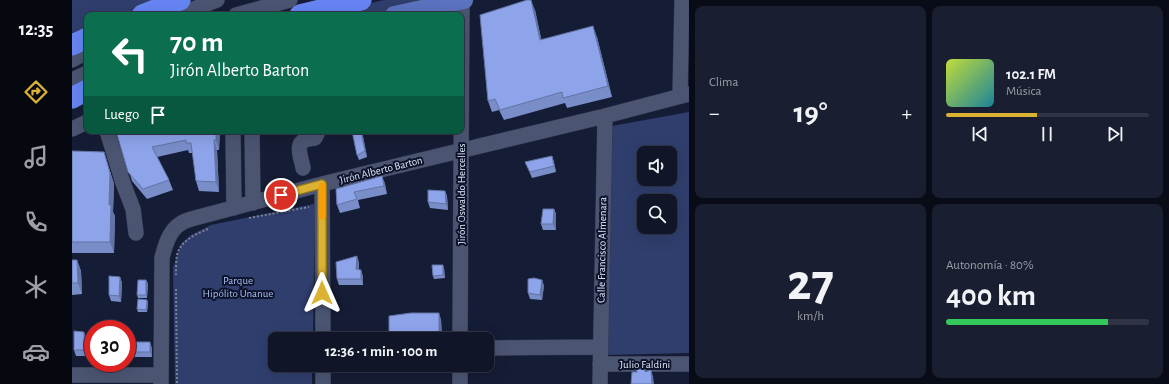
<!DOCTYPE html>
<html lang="es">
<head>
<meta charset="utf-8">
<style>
  :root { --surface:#101528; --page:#191e30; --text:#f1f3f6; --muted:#9c9fa8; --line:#303445; --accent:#dcb233 }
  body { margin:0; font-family:"Alegreya Sans",sans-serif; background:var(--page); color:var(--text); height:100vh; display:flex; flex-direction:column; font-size:15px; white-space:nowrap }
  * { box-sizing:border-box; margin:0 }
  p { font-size:13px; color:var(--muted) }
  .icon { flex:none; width:22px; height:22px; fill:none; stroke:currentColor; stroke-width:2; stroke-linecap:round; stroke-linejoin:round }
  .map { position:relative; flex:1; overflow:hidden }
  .panel { display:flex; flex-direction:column; gap:6px; padding:6px; background:#090c16; width:480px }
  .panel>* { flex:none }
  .banner { position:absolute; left:12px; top:12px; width:380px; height:122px; border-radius:8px; box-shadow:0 4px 16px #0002,0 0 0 1px var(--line); background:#0b6e4f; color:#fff; overflow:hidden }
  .controls { position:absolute; left:565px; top:146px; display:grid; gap:8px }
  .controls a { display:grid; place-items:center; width:40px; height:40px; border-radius:8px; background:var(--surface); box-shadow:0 4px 16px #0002,0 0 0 1px var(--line); font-size:20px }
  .speed { position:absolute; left:12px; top:320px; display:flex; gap:8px; font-size:20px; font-weight:700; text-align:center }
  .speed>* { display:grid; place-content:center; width:52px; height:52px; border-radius:50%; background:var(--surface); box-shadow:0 4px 16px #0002,0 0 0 1px var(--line); line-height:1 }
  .speed .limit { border:6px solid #d22; background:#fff; color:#111 }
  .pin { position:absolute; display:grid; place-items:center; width:34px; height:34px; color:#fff; margin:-17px; border:2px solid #fff; border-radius:50%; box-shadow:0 1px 4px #0007 }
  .me { position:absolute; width:44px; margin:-22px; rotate:0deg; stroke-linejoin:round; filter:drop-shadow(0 0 3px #0008) }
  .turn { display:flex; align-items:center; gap:14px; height:84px; padding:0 20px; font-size:18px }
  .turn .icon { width:52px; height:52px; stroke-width:2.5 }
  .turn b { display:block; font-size:28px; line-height:34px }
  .then { display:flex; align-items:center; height:38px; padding:0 20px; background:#0003; gap:8px; font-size:15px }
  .big { font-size:30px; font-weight:700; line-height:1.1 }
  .panel .widget { flex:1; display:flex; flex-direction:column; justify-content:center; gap:6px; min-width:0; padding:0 14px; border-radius:8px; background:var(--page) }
  .panel .dial { align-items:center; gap:0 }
  .dial b { font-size:52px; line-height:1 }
  .song { display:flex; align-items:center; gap:12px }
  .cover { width:48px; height:48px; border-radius:6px; background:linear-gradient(135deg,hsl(70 70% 55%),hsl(190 70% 35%)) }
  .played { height:4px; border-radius:2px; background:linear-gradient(90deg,var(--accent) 45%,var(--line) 45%) }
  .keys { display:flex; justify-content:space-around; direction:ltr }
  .heat { display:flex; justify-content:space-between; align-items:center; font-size:22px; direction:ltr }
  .charge { height:6px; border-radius:3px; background:linear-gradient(90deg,#34c759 80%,var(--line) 0) }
  .panel .tiles { flex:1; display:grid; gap:6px; grid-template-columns:repeat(2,1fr) }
  .trip { position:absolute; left:196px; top:332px; width:226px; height:40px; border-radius:8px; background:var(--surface); box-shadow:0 4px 16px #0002,0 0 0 1px var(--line); font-weight:700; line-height:40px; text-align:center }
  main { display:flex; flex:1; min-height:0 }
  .tabs { display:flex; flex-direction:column; width:72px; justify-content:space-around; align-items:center; background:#060810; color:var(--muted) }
  .tabs .icon { width:28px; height:28px }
  .tabs .on { color:var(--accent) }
  .tabs b { font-size:18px; color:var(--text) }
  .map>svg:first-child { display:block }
  .green { fill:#303e6d; fill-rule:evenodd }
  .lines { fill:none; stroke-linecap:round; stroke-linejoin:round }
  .minor-casing { stroke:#34384d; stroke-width:16 }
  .major-casing { stroke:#34384d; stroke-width:19 }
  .highway-casing { stroke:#34384d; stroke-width:22 }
  .path { stroke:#7b8297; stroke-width:2; stroke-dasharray:2 2; stroke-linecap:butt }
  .minor { stroke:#4b5572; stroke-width:15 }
  .major { stroke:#5b72bf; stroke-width:18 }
  .highway { stroke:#6685f3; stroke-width:21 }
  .wall { fill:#798dc9 }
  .shaded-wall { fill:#6373a4 }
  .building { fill:#8da4ea; stroke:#6373a4 }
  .route-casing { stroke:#8f7421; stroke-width:10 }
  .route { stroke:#dcb233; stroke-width:7 }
  .slow { stroke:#f59e0b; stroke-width:7 }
  .labels { text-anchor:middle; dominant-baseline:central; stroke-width:4; stroke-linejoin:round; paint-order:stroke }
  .street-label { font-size:11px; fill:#e1e8f9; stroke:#0c132b }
  .park-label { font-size:11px; fill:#aabdf5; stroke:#0c132b }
</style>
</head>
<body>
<main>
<nav class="tabs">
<b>12:35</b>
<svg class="icon on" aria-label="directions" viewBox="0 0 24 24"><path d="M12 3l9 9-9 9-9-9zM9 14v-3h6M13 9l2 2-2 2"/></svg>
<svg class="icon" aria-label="music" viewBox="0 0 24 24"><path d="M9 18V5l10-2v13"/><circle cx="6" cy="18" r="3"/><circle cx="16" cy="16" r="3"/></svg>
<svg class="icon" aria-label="phone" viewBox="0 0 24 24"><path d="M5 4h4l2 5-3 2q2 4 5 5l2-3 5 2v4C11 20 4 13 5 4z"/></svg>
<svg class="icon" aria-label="climate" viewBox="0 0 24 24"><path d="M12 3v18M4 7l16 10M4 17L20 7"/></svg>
<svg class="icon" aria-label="car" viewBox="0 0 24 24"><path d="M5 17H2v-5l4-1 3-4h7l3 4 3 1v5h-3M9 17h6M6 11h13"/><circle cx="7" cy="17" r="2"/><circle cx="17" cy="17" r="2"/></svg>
</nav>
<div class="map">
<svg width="617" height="384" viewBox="0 0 617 384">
  <rect width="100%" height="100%" fill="#151c35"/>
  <path class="green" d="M0,0H86L48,15H15V29L0,35Z
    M312,0H374L322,12L270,15L269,10Z
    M617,112V353L534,355L540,126ZM572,153H598V179H572ZM572,201H598V227H572Z
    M242,204L243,208L241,339H203V365H240V384H103L101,268L109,244L119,235L139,225Z"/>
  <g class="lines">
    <g class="minor-casing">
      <path id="minor" d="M106,15L145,0
        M164,15L218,0
        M0,60L15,52
        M0,80L15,73
        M608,96L610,0
        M0,129L15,122
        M35,131L51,183L61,209L64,233
        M161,131L162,208
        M180,131L181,203
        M231,168C230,161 224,147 230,142C233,139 239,139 243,138L245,134V131
        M250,184L251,339
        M388,339L390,1
        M415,348L528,347
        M528,364H617
        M251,365V384
        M0,375H89
        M89,384L90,258C93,246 97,231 108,224C112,221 119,219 123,218L250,184L533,116L617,94
        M388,384V365
        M528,384L533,116"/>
    </g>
    <g class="major-casing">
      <path id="major" d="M322,15L392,0"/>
    </g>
    <g class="highway-casing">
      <path id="highway" d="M70,15L108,0
        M228,15L289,0
        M0,45L15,38
        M0,98L15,90"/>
    </g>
    <path class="path" d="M177,218L237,207
      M104,275C104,269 104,261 105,255C108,241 124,234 136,229
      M104,289L105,384"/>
    <use href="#minor" class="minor"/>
    <use href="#major" class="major"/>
    <use href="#highway" class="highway"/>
  </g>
  <path class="wall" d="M463,10L469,39L525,37L540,97L495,108L493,103L432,120L427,110L420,112L416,101Z
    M44,131H148L147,150H145L147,192L127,191L124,181L121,153H117L116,150L85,157L97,180L101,190L75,199L60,181Z
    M209,131H218L217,134L211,132Z
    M280,131H290L295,157L287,160L285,155Z
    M0,151L32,152L42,184L41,212L43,216L42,253H0Z
    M480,156L482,162L484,172L460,178L453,162Z
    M310,176L313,184L315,194L286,200L288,208L268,213L265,205L264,189Z
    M373,191L375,196L376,210L358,208L356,202Z
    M482,209L484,214V230H471L469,224Z
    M0,260H5L9,271L10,294L0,295Z
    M287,262V270L291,276V285H267L265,279Z
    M372,268L373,278L362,279L361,276Z
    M48,277L50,283L49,302L39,301L37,295Z
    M470,280L472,286L470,300L458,299L456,293Z
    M76,283L75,298H66L65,295Z
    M75,300L76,303L75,312H66L65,309Z
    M369,319L370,339L340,338V339H318L317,334Z
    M14,337V356H4L2,350Z
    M55,342L80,348V357H56L55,355Z"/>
  <path class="shaded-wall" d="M459,0L463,10L472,51L468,40Z
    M521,26L525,37L540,97L536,86Z
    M144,131H148L147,150L144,140Z
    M289,131H290L295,157L293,151Z
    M142,140L145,150L147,192L144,182Z
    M32,152L42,184L41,212L43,216L42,253L38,242L37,205Z
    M480,156L482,162L484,172L482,166Z
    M310,176L313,184L315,194L312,186Z
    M373,191L375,196L376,210L374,204Z
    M482,209L484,214V230L481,224Z
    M285,256L287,262L286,275L284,269Z
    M5,260L9,271L10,294L6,283Z
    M371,265L372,268L373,278L371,275Z
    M289,270L291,276V285L289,279Z
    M48,277L50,283L49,302L47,296Z
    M74,280L76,283L75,298L74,295Z
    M470,280L472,286L470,300L468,295Z
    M75,300L76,303L75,312L74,310Z
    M367,313L369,319L370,339L367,333Z
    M12,332L14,337V356L12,350Z
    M78,342L80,348V357L78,352Z
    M579,370L581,376L582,384H580Z"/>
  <path class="building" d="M455,0H459L468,40L521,26L536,86L491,98L490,92L428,110L423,99L416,101L408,15Z
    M44,131H144V140H142L144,182L124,181L119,143H114V140L80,147L97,180L71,189L56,172Z
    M280,131H289L293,151L285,155Z
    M0,151L32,152L38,173L37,205H39L38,242H0Z
    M480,156L482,166L458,172L453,162Z
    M310,176L312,186L282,192L285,199L265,205L264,189Z
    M356,190L373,191L374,204L356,202Z
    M471,209H482L481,224H469Z
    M285,256L284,269L289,270V279H265L264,262Z
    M0,260H5L6,283H0Z
    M360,265H371V275L361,276Z
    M37,276L48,277L47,296L37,295Z
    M462,278L470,280L468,295L456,293V279Z
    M66,280H74V295H65Z
    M66,299L75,300L74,310L65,309Z
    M339,313H367V333L338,332V335L317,334V316Z
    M2,331L12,332V350H2Z
    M278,335V339H265Z
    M55,342H78V352H55Z
    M564,368L573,369V372L579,370L580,384H559L560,372H565Z"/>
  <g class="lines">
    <g class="route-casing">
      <path id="route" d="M209,195L250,184V293"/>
    </g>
    <use href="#route" class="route"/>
    <path class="slow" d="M250,186V216"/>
  </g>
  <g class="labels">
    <g class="street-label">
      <text transform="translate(309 170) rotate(-14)">Jirón Alberto Barton</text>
      <text transform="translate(389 194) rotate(-90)">Jirón Oswaldo Hercelles</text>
      <text transform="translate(530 250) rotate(-89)">Calle Francisco Almenara</text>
      <text x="573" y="364">Julio Faldini</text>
    </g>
    <g class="park-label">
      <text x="166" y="280">Parque<tspan x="166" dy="13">Hipólito Unanue</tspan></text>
    </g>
  </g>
</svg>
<div class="controls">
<a><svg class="icon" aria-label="sound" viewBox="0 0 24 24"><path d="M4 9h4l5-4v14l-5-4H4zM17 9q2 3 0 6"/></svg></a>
<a><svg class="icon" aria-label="search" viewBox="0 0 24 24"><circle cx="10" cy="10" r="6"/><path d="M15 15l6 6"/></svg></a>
</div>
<div class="speed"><div class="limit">30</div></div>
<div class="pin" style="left:209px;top:195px;background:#d93025"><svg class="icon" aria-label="arrive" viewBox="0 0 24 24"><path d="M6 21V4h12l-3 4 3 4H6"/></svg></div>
<svg class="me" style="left:250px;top:293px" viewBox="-20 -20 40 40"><path d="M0-17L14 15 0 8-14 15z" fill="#dcb233" stroke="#fff" stroke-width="4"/></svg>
<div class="trip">12:36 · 1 min · 100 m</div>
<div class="banner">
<div class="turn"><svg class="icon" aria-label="left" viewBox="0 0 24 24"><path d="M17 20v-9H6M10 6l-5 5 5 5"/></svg><div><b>70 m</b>Jirón Alberto Barton</div></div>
<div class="then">Luego<svg class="icon" aria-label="arrive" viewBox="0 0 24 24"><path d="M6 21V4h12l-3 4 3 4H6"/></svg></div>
</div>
</div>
<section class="panel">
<div class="tiles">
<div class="widget"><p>Clima</p>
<div class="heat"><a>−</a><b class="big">19°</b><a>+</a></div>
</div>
<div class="widget">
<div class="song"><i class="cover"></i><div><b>102.1 FM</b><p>Música</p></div></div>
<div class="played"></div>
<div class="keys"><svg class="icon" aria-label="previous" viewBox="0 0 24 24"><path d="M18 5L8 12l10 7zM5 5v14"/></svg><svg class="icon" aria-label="pause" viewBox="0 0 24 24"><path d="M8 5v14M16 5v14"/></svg><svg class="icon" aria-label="next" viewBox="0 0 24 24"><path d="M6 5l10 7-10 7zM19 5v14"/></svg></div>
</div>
<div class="widget dial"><b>27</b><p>km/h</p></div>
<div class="widget"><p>Autonomía · 80%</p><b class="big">400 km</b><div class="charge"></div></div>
</div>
</section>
</main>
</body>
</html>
